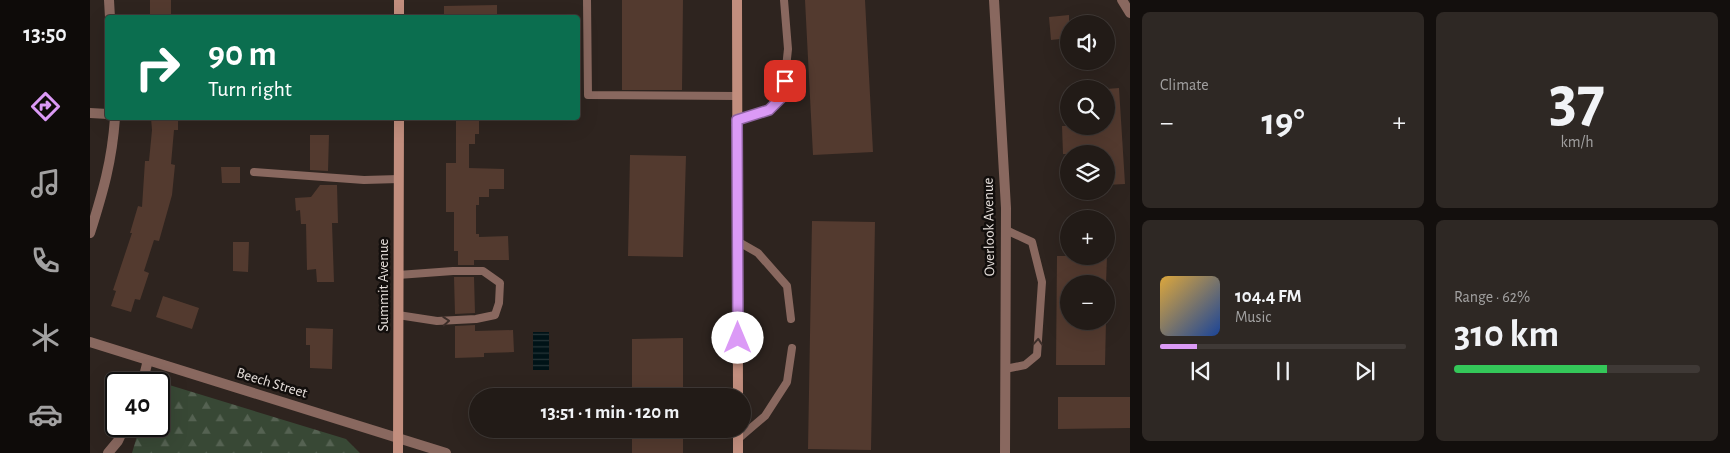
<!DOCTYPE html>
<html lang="en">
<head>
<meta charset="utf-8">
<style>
  :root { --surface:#221b17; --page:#2e2824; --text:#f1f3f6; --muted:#a2a1a1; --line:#3f3936; --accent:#db9af6 }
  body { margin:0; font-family:"Alegreya Sans",sans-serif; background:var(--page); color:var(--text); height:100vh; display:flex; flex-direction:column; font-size:19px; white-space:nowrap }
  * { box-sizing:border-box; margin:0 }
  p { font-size:16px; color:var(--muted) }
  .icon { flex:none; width:28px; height:28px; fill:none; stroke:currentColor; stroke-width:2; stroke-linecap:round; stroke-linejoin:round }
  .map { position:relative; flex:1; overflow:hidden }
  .sheet { display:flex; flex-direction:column; gap:12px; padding:12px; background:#130f0d; width:600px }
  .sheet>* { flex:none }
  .hud { position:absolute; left:15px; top:15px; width:475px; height:105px; border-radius:5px; box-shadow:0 5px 20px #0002,0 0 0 1px var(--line); background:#0b6e4f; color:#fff; overflow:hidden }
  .tools { position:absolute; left:970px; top:15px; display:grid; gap:10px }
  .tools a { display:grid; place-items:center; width:55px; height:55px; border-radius:50%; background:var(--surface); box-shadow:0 5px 20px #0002,0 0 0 1px var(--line); font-size:25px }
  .speed { position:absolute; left:15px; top:372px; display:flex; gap:10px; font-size:25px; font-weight:700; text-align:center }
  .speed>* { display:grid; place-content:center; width:65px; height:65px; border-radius:50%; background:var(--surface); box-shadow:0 5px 20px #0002,0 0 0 1px var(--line); line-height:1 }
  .speed .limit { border:2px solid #111; border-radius:8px; background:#fff; color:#111 }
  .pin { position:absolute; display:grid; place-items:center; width:42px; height:42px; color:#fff; margin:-21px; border-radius:10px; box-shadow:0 2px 8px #0006 }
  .me { position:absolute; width:55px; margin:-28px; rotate:0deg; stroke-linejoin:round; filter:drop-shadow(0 0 4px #0008) }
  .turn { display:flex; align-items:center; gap:18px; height:105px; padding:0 20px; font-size:22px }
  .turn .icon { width:65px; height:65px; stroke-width:2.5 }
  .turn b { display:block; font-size:35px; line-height:42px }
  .big { font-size:38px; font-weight:700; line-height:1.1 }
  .sheet .card { flex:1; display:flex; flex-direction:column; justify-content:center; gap:8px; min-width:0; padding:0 18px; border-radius:8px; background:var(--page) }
  .sheet .dial { align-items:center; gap:0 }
  .dial b { font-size:65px; line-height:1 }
  .song { display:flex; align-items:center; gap:15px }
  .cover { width:60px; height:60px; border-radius:8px; background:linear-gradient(135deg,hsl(40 70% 55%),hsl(220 70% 35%)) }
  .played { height:5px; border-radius:2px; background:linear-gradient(90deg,var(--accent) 15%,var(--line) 15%) }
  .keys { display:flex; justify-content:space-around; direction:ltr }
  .heat { display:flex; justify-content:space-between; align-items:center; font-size:28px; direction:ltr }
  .charge { height:8px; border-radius:4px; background:linear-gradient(90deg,#34c759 62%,var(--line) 0) }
  .sheet .tiles { flex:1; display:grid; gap:12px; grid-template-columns:repeat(2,1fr) }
  .trip { position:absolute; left:379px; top:388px; width:282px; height:50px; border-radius:25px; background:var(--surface); box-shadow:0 5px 20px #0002,0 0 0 1px var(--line); font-weight:700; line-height:50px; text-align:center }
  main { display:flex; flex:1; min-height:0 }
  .menu { display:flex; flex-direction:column; width:90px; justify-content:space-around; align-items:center; background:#0e0b09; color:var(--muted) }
  .menu .icon { width:35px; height:35px }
  .menu .selected { color:var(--accent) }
  .menu b { font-size:22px; color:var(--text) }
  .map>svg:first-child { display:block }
  .forest { fill:url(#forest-firs) }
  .water { fill:url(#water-rules) }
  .building { fill:#533a2f }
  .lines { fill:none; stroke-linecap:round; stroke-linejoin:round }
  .lane { stroke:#89685f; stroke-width:8 }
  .street { stroke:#89685f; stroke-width:10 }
  .secondary { stroke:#c28e7e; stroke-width:10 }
  .oneway { stroke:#3c2e29 }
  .route-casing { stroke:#8e64a0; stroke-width:12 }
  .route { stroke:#db9af6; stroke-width:9 }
  .labels { text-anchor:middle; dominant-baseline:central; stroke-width:5; stroke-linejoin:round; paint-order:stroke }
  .street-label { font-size:15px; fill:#e7e0dc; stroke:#120e0c }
</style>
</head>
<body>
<main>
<nav class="menu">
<b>13:50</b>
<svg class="icon selected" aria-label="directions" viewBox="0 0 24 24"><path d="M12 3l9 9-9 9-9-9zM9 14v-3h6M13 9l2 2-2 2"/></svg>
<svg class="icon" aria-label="music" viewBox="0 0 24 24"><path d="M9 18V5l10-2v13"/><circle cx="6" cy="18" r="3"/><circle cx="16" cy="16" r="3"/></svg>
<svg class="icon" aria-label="phone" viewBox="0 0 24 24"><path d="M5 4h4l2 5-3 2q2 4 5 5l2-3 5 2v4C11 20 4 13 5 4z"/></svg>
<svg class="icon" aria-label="climate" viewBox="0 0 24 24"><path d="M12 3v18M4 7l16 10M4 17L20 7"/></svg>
<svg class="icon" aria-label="car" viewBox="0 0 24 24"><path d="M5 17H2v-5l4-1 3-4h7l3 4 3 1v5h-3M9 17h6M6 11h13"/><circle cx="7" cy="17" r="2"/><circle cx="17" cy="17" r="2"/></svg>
</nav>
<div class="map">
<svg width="1040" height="453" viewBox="0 0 1040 453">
  <defs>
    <pattern id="forest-firs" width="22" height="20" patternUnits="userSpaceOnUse" patternTransform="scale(1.25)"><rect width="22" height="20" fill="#384835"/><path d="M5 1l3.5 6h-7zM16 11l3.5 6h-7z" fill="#556252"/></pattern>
    <pattern id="water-rules" width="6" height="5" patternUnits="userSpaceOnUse" patternTransform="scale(1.25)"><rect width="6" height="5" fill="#001317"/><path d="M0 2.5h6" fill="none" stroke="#253538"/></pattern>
  </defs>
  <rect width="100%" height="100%" fill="#2e241f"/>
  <path class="forest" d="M63,380L256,439L270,453H42L50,426H69V384H62Z"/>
  <path class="water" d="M443,332H459V370H443Z"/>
  <path class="building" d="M60,0H81V18H60Z
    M532,0H593L592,90H532Z
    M715,0H775L783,152L723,155Z
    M407,5V18H354V6Z
    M979,15V38L961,40L959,17Z
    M1029,88L1035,184L1016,185V154H973L972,126H1016V89Z
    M61,118H88V130H84L81,164L85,165L82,195L69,241L64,240L54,271L59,273L50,300L45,299L41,312L21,306L26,291L23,290L42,233H40L48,206L52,207L55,161H59L62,130Z
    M366,118H389V134H385V144H379V168L414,169V189H399V197H389V205H386V234H389V237L418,236L419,260H384V265H368V251H364V212H356V163H366Z
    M220,135H239L238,171L220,170Z
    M540,155L596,156L593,257L538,256Z
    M131,167H150V183H132Z
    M230,185H247L248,223H242L244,282H227L226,269L217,270L216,224H211L210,210L206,211L205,198L221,197Z
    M722,221L785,222L781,450L718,449Z
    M143,242H159L158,272L143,271Z
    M967,256H1017L1016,284H979V321H1016L1015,365H966Z
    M364,277H384L385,313L365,314Z
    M73,296L109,308L102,329L66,317Z
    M385,325V331L423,330L424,352L394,353V357L365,358V326Z
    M216,328L243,329L242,369L220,368V345H216Z
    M593,338V396H542V339Z
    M968,397H1040V428L968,429Z
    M542,429H593V453H542Z"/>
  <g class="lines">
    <path class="lane" d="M497,0L498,95L647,96
      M647,120L679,110L693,96L698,49L694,0
      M164,172L274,180L309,179
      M647,241L668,253L697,286L701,319
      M308,315L347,321L386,319L405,315L409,303L410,283L393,271H363L308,275
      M915,369L935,365L947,355L952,282L942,242L916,230
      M648,439L675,416L697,382L702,348"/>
    <path class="street" d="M19,0L20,18
      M904,0L916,208L915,453
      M1032,0L1040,13
      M0,113L18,114
      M0,233C13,192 22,161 25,118
      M0,342L356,453
      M52,384L58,360
      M18,453L28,441L35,426"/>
    <path class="secondary" d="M647,0L648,396
      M309,18V0
      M648,429V453
      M308,453L309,118"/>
  </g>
  <defs><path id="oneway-chevron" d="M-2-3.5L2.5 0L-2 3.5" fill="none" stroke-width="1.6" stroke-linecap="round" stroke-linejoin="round" transform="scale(1.25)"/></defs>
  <g class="oneway">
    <use href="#oneway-chevron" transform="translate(356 321) rotate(-4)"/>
    <use href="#oneway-chevron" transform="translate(948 342) rotate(-86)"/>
  </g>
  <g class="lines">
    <g class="route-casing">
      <path id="route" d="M648,338L647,120L679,110L693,96L695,81"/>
    </g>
    <use href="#route" class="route"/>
  </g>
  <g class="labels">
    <g class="street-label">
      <text transform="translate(899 227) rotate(-91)">Overlook Avenue</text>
      <text transform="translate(293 285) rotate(-90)">Summit Avenue</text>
      <text transform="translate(182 383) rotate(17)">Beech Street</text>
    </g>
  </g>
</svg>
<div class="tools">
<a><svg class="icon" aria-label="sound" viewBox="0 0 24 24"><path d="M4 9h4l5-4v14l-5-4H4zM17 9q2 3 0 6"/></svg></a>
<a><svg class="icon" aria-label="search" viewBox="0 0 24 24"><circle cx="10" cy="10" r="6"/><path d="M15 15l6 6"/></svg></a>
<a><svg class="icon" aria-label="layers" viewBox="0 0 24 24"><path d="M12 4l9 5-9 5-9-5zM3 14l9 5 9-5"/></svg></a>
<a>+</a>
<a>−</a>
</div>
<div class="speed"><div class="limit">40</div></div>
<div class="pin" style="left:695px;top:81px;background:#d93025"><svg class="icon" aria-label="arrive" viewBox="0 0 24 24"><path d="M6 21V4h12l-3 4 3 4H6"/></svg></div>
<svg class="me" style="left:648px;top:338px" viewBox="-20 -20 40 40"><circle r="19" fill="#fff"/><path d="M0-13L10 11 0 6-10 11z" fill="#db9af6"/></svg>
<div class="trip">13:51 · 1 min · 120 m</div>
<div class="hud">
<div class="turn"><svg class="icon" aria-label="right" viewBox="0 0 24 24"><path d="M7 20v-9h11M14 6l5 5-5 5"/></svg><div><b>90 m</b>Turn right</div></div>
</div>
</div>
<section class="sheet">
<div class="tiles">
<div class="card"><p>Climate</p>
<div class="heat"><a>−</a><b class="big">19°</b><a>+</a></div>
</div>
<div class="card dial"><b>37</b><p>km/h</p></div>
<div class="card">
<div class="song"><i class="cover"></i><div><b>104.4 FM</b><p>Music</p></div></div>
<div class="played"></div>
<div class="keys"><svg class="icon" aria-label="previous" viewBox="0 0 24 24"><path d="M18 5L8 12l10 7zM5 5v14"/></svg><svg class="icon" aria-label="pause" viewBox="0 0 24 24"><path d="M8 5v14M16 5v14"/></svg><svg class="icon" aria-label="next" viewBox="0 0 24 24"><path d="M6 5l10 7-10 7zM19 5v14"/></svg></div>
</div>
<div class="card"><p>Range · 62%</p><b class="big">310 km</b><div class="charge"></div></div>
</div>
</section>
</main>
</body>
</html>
